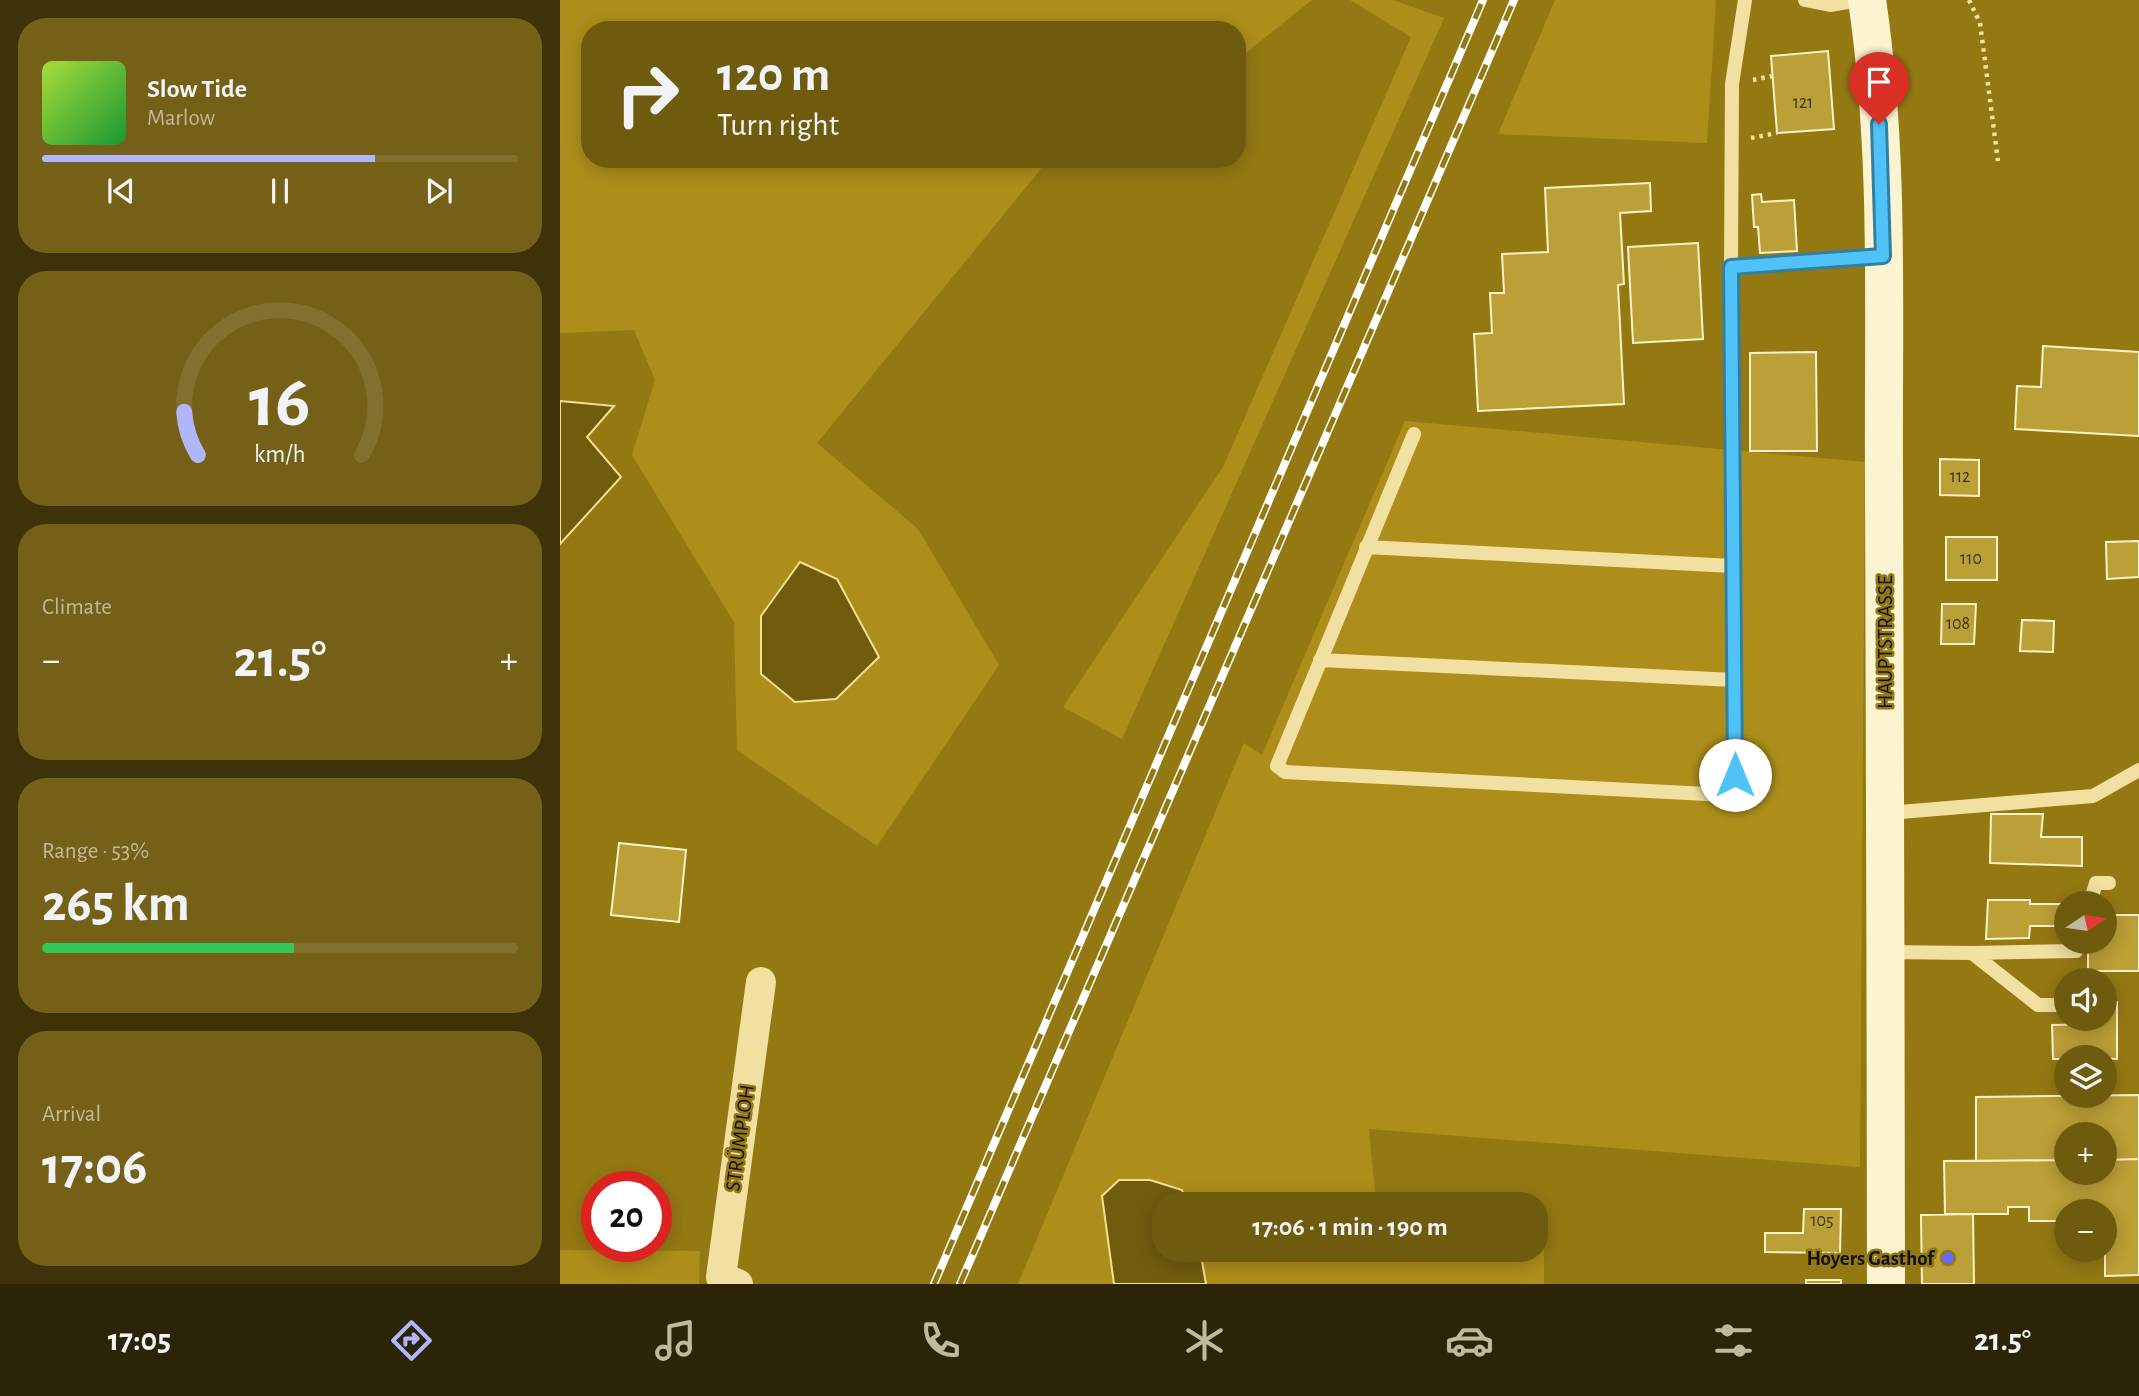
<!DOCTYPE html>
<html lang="en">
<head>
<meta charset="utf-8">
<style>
  :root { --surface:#6f5b0e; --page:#746117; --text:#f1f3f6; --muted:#c0b99e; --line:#81702e; --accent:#b1b6fa }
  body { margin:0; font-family:"Alegreya Sans",sans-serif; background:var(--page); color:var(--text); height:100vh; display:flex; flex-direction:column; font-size:26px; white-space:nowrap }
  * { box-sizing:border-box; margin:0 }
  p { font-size:23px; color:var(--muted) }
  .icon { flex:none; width:38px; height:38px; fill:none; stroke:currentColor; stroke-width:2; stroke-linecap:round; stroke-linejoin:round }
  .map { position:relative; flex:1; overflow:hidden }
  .sheet { display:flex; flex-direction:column; gap:18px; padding:18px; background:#3d3208; width:560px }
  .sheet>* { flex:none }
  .banner { position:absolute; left:21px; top:21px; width:665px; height:147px; border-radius:28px; box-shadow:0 4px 18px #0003; background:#6f5b0e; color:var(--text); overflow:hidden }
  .needle { width:46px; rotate:77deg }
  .fabs { position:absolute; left:1494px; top:891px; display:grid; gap:14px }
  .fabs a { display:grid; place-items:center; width:63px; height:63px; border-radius:50%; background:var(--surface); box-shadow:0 4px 18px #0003; font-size:35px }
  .speed { position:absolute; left:21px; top:1171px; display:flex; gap:14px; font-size:35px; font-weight:700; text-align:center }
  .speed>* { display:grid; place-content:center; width:91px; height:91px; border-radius:50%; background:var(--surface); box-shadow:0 4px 18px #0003; line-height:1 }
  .speed .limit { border:10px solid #d22; background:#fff; color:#111 }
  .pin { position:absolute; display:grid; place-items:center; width:60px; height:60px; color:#fff; margin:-72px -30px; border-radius:50% 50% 50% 0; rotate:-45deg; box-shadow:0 0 7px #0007 }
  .pin .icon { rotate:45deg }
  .me { position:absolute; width:77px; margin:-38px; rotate:0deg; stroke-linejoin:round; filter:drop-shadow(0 0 5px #0008) }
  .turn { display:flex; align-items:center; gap:24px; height:147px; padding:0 21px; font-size:32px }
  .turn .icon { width:91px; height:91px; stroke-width:2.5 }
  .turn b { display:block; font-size:49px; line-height:60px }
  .big { font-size:52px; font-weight:700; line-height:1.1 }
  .sheet .widget { flex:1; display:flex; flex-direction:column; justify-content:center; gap:10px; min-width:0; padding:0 24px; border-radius:28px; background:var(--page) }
  .sheet .dial { align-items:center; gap:0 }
  .dial svg { height:182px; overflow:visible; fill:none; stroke:var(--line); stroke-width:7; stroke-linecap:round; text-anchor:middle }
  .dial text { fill:var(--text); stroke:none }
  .song { display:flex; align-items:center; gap:21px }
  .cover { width:84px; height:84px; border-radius:10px; background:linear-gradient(135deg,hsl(80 70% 55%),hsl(130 70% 35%)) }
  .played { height:7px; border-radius:4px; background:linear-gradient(90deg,var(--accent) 70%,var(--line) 70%) }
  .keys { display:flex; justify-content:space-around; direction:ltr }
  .heat { display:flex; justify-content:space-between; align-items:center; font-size:38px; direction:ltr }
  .charge { height:10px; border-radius:5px; background:linear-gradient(90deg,#34c759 53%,var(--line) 0) }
  .trip { position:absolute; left:592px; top:1192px; width:396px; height:70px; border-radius:28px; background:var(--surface); box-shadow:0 4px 18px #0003; font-weight:700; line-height:70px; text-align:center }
  .tabs { display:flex; height:112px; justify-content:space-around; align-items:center; background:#2c2406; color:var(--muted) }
  .tabs .icon { width:49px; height:49px }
  .tabs .selected { color:var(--accent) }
  .tabs b { font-size:32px; color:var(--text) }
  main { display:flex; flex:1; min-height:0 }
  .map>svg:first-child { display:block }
  .green { fill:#ae8e1b }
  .water { fill:#705c0c; stroke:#f5df94; stroke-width:2 }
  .building { fill:#bb9f37; stroke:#fdf1c9; stroke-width:2 }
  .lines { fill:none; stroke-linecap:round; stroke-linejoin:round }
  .path { stroke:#f2e0a2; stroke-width:4.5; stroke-dasharray:3.5 5; stroke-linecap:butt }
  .lane { stroke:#f2e0a2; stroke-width:14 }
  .street { stroke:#f2e0a2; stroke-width:30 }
  .secondary { stroke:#fcf3d1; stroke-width:38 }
  .rail-casing { stroke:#fff; stroke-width:8 }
  .rail { stroke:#947913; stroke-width:5; stroke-dasharray:16; stroke-linecap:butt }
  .route-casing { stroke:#337fa1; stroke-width:18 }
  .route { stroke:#4fc3f7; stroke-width:12 }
  .poi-dot { fill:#636cff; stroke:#947913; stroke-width:2.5 }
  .labels { text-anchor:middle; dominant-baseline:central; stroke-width:5; stroke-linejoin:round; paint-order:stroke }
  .number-label { font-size:18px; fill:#3c341a }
  .street-label { font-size:21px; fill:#111; stroke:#947913 }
  .poi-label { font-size:21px; font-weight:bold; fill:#111; stroke:#947913; text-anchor:end }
</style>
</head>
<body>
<main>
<section class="sheet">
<div class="widget">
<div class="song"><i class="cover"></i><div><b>Slow Tide</b><p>Marlow</p></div></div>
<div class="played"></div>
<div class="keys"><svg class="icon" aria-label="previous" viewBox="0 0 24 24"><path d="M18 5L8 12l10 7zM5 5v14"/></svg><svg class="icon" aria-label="pause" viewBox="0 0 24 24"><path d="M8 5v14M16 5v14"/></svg><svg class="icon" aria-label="next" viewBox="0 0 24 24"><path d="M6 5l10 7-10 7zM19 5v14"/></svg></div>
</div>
<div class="widget dial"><svg viewBox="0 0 100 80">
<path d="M14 69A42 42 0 1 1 86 69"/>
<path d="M14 69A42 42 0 0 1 8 50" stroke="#b1b6fa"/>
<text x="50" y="56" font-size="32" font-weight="700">16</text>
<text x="50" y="72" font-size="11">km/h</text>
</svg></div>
<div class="widget"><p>Climate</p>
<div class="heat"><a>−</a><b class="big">21.5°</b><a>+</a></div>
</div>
<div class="widget"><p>Range · 53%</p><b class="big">265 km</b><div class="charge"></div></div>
<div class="widget"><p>Arrival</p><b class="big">17:06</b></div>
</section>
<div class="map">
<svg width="1579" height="1284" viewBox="0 0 1579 1284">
  <rect width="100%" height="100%" fill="#947913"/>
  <path class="green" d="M0,0H752L677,60V30H30V159H489L257,443L358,529L439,665L317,846L177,750L174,622L72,455L95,380L74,330L0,333Z
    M790,0H833L884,18L562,739L503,707L663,467L851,37Z
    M995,0H1156L1147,143L938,134Z
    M845,421L1305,462L1300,1167L809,1129L816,1204H628L622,1190L542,1197L554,1284H458L684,743L702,755Z
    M975,1235L984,1236V1284H646L640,1250H975Z
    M0,1250L140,1251L139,1284H0Z"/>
  <path class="water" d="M0,401L54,406L27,437L61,477L0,544Z
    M240,562L277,579L319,657L276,699L235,702L201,674V616Z
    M559,1180H590L622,1190L628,1204H604V1250H640L646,1284H554L542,1196Z"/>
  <path class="building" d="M1268,51L1274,129L1217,133L1211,56Z
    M1090,183L1091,211L1060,213L1064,284L1058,285L1064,404L918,411L914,334L932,333L930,293H944L942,254L988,252L985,188Z
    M1201,194L1202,202L1234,200L1237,251L1200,253L1198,227H1194L1192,195Z
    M1138,243L1143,339L1073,343L1068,247Z
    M1483,346L1579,352V436L1455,429L1457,386L1481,387Z
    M1256,352L1257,451H1190V353Z
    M1380,459L1419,460V496L1380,495Z
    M1386,537H1437V580H1386Z
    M1579,541V577L1547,579L1546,542Z
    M1382,604H1416L1414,644H1381Z
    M1462,620L1494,621L1493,652L1460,651Z
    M1431,814H1483L1481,837H1522V866L1430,863Z
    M59,843L126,850L119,922L51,915Z
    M1428,900H1470V904H1507L1506,926H1470L1469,938L1426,939Z
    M1545,915H1579V971H1528V942H1545Z
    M1545,1002H1557V1059L1507,1057V1059H1493L1492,1025L1529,1024V1018H1545Z
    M1579,1095V1159L1545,1160V1134H1507V1160L1416,1161V1097Z
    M1579,1159V1275L1545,1276V1211H1507V1221H1469V1207H1448V1214H1385L1384,1161L1507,1160V1172H1545V1160Z
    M1244,1209H1281L1280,1253L1205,1252V1233H1243Z
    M1413,1214L1414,1284H1362L1361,1215Z
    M1246,1280H1281V1284H1246Z"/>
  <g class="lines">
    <path class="path" d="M1409,0L1420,23L1438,161
      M1193,80L1212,76
      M1191,138L1217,133"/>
    <path class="lane" d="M1245,0L1270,5L1299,0
      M1171,266L1172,84L1185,0
      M854,434L717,766L725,772L1166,795L1175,775L1171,266L1321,256
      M806,547L1173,566
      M760,660L1174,680
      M1328,813L1533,796L1579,770
      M1530,903L1536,883H1549
      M1326,952L1412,953L1478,1005H1507
      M1412,953L1516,951L1519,942"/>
    <path class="street" d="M178,1284L161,1277L201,982"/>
    <path class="secondary" d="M1307,0C1330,155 1323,314 1324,471C1326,742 1325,1013 1326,1284"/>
    <g class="rail-casing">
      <path id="rail" d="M374,1284L923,0
        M400,1284L954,0"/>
    </g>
    <use href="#rail" class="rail"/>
  </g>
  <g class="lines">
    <g class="route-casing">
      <path id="route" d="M1175,775L1171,267L1323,256L1319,124"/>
    </g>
    <use href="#route" class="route"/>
  </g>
  <circle class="poi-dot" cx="1388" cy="1258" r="7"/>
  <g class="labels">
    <g class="number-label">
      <text x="1243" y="103">121</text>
      <text x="1400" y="477">112</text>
      <text x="1411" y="559">110</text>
      <text x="1398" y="624">108</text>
      <text x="1262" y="1221">105</text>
    </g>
    <g class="street-label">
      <text transform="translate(1325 642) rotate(-90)">HAUPTSTRASSE</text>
      <text transform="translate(180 1138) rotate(-82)">STRÜMPLOH</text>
    </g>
    <g class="poi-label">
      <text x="1374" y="1258">Hoyers Gasthof</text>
    </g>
  </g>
</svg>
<div class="fabs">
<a><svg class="needle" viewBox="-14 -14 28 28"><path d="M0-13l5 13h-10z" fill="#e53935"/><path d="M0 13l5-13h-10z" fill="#c0b99e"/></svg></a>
<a><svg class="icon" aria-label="sound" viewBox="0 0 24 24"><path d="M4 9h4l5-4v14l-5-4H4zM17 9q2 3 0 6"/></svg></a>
<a><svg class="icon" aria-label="layers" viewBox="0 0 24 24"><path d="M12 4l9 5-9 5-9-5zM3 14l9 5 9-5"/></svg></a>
<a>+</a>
<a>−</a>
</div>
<div class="speed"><div class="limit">20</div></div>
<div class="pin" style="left:1319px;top:124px;background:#d93025"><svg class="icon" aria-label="arrive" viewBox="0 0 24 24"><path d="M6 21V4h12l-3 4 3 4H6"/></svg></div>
<svg class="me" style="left:1175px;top:775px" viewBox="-20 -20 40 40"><circle r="19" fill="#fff"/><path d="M0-13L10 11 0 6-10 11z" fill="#4fc3f7"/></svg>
<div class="trip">17:06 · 1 min · 190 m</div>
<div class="banner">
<div class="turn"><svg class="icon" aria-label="right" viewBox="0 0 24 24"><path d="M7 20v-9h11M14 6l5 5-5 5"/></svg><div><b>120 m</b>Turn right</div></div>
</div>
</div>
</main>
<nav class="tabs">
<b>17:05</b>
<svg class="icon selected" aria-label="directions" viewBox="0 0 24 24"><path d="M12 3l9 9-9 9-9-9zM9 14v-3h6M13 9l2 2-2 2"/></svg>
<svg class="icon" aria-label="music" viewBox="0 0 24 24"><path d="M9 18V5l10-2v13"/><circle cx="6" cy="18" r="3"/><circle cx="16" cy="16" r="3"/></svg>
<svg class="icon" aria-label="phone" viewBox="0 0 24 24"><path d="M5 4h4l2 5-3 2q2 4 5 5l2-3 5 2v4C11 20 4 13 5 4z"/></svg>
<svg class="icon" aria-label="climate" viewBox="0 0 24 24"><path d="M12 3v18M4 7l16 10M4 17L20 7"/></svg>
<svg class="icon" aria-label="car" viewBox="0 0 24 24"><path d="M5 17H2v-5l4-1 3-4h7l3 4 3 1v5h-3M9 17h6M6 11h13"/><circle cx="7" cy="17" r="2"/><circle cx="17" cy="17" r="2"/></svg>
<svg class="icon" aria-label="filters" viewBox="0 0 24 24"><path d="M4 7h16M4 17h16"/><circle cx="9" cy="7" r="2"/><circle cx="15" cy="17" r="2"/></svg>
<b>21.5°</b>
</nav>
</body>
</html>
